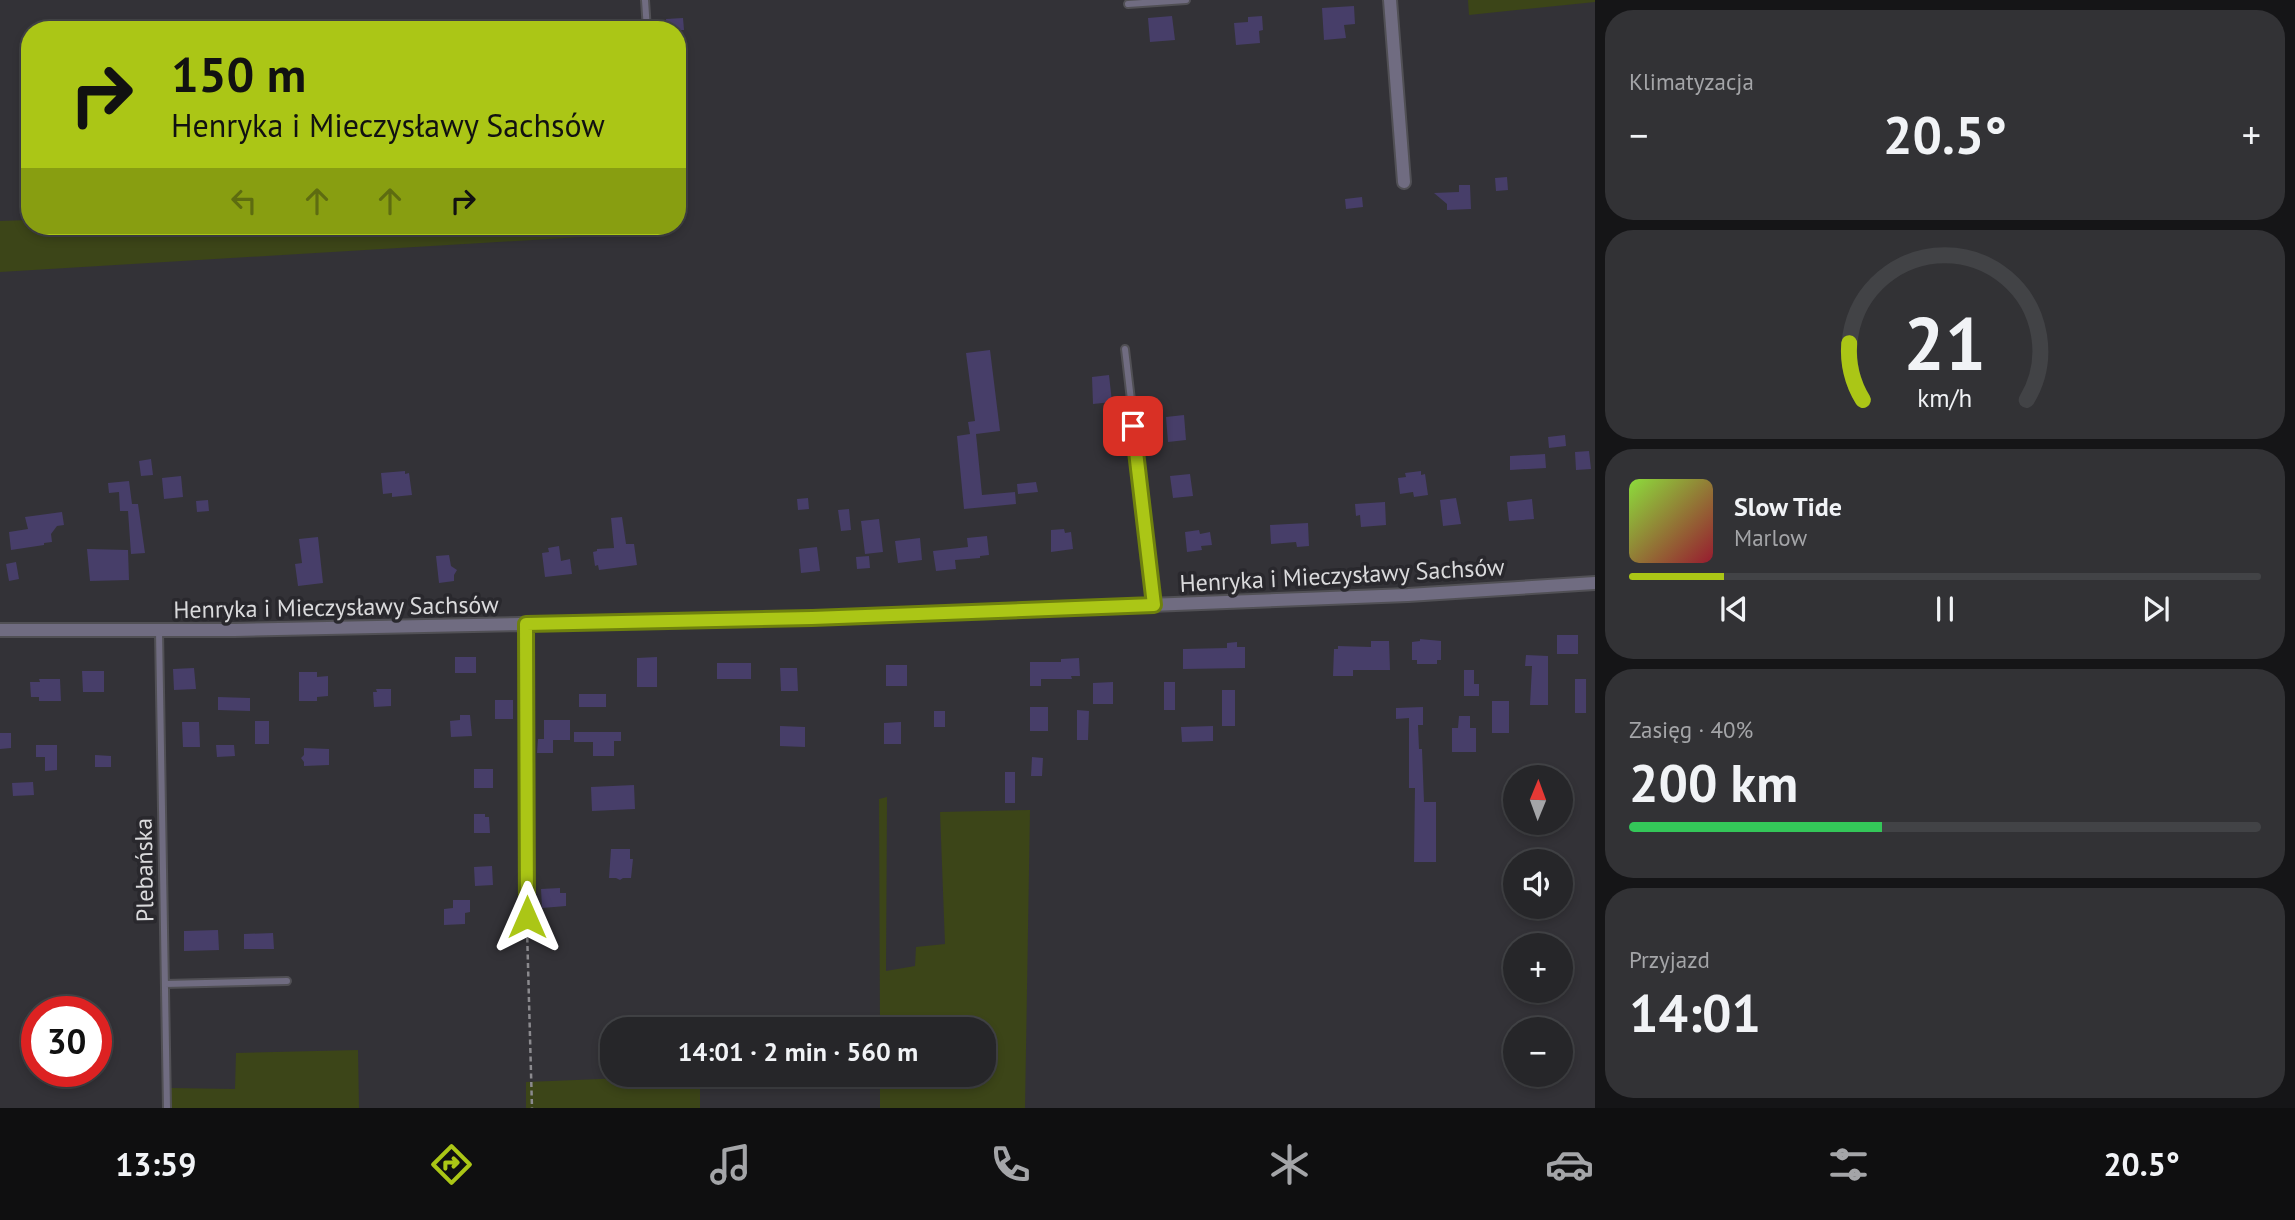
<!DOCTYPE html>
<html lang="pl">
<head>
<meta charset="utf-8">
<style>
  :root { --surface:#262629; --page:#323235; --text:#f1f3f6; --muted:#a4a5a8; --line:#424346; --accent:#abc616 }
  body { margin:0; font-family:"PT Sans",sans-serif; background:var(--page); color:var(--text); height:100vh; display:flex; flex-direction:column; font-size:26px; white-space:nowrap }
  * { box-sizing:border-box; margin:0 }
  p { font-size:23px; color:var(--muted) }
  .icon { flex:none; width:38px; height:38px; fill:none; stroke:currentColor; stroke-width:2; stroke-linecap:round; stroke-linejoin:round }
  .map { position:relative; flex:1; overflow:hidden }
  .details { display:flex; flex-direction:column; gap:10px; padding:10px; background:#151517; width:700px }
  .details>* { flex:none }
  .hud { position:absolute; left:21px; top:21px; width:665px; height:214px; border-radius:28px; box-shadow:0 4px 10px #0003,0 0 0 2px var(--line); background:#abc616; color:#111; overflow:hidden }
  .needle { width:46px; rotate:1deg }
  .controls { position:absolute; left:1503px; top:765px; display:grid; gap:14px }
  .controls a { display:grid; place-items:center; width:70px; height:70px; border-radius:50%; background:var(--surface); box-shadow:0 4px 10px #0003,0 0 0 2px var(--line); font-size:35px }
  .speed { position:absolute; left:21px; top:996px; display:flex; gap:14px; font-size:35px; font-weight:700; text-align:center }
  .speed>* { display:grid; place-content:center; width:91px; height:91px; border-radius:50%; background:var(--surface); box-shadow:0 4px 10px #0003,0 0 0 2px var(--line); line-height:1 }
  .speed .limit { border:10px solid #d22; background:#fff; color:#111 }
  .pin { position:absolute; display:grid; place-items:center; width:60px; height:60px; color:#fff; margin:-30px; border-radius:14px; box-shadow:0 4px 10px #0006 }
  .me { position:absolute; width:77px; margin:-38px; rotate:0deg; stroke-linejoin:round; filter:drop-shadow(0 0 5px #0008) }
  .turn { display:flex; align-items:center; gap:24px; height:147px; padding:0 35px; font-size:32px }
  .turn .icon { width:91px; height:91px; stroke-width:2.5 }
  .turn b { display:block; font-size:49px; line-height:60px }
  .lanes { display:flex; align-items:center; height:66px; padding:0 35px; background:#0003; justify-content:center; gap:35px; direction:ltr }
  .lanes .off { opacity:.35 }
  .big { font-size:52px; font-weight:700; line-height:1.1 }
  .details .card { flex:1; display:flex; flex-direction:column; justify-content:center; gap:10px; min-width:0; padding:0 24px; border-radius:28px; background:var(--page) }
  .details .dial { align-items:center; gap:0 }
  .dial svg { height:182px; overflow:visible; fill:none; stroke:var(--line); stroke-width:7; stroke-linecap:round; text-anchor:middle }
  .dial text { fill:var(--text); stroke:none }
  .song { display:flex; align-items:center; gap:21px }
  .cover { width:84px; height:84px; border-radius:10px; background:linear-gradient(135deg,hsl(90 70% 55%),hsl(350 70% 35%)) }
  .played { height:7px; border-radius:4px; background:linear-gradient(90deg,var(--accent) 15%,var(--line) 15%) }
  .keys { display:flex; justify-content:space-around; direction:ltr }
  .heat { display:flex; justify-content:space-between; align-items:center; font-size:38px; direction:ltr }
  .charge { height:10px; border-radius:5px; background:linear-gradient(90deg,#34c759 40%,var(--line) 0) }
  .trip { position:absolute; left:600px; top:1017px; width:396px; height:70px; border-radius:28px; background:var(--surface); box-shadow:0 4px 10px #0003,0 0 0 2px var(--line); font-weight:700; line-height:70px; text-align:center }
  .tab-bar { display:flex; height:112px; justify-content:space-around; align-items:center; background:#0f0f10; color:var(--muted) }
  .tab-bar .icon { width:49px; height:49px }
  .tab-bar .on { color:var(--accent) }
  .tab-bar b { font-size:32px; color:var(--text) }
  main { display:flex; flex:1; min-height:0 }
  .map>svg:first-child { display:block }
  .green { fill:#3c4518 }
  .building { fill:#473e69 }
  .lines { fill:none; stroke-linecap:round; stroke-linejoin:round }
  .lane-casing { stroke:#515055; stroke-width:10 }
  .street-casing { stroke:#515055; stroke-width:16 }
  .path { stroke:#8b8a8e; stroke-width:2.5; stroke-dasharray:5 3.5; stroke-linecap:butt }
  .lane { stroke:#706c81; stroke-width:6 }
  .street { stroke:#706c81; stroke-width:12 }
  .route-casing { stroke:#6f810e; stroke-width:18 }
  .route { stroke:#abc616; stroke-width:12 }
  .labels { text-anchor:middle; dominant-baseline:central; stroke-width:7; stroke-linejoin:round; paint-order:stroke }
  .street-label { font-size:24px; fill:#dadadc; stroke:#29282d }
</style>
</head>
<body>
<main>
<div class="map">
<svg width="1595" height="1108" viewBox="0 0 1595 1108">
  <rect width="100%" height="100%" fill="#333237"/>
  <path class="green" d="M1468,0H1595V2L1469,15Z
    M30,220V226H664L665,232L0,272V221Z
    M887,797L886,971L915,966L916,947L945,944L940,812L1030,810L1025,1108H880V1075L984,1074V1029H880L879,799Z
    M358,1050L359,1108H171V1088L235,1089L236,1053Z
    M700,1075V1108H526V1082Z"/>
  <path class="building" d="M1354,6L1355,24L1344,25L1346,38L1324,40L1322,8Z
    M1172,16L1175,40L1150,42L1148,18Z
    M1262,16L1263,30L1259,31L1260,43L1236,45L1234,23L1248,22V17Z
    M683,18L684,30H667L666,19Z
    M1507,177L1508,190L1496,191L1495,178Z
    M1459,185H1470L1471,209L1447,210V204L1434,193L1459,192Z
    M1362,197L1363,207L1346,209L1345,199Z
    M990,350L1000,431L976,434L982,495L1015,492L1016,504L964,509L957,436L970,434L968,422L975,421L966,353Z
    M1109,375L1112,402L1093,404L1092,377Z
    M1184,415L1186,440L1168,442L1166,417Z
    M1565,435L1566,446L1549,448L1548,437Z
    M1589,451L1591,469L1576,470L1575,452Z
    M1545,454L1546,468L1510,470V456Z
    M151,459L153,475L141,476L139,461Z
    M405,471V474L409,473L412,495L392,497V493L383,494L381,473Z
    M1421,471V475L1425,474L1428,495L1414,497L1413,492L1400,494L1398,478L1406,477L1405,473Z
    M1190,474L1193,496L1173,498L1170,476Z
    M181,476L183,497L164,499L162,478Z
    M129,481L132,504H138L145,553L131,554L128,511H120L119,492L109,493L108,483Z
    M1036,482L1038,492L1018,494L1017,484Z
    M808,498L809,509L798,510L797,499Z
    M1456,498L1461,524L1443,526L1440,500Z
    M1532,499L1534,519L1509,521L1507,502Z
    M208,500L209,511L197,512L196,501Z
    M1385,502L1386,525L1361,527L1360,515L1356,516L1355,504Z
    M849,509L851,530L841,531L838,510Z
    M62,512L64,525L57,526L51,534L52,542L44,543V545L11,550L9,532L28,529L25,517Z
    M622,517L626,544H634L637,565L599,570L598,565L595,566L593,552L597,551V549L614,548L611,518Z
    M879,519L883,552L865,554L861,521Z
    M1308,523L1309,546L1297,547L1296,542L1271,544L1270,525Z
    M1064,529L1065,533L1071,532L1073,549L1051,552V530Z
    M1199,530L1200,534L1210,532L1212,545L1201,546L1202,550L1187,552L1185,532Z
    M987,536L989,555L980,556V558L955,560L956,569L936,571L933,551L968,547L967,538Z
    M318,537L323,583L298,586L295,564L302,563L299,539Z
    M920,538L922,560L898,563L895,541Z
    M559,546L561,561L570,559L572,574L545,577L542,553L549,552L548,548Z
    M817,547L820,571L801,573L799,549Z
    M87,549L128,550L129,580L90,581Z
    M449,555L451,566L457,570L454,575V581L439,583L436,556Z
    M869,556L870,568L857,569L856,557Z
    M16,562L19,579L9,581L6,564Z
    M1557,635H1578V654H1557Z
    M1420,639L1441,641V660H1437V664H1417V660H1412V642L1420,641Z
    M1371,641H1389L1390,670H1353V676H1333L1334,649H1338V646L1371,647Z
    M1237,642V647H1245V668L1183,669V649L1227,648V643Z
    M1526,655L1548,656V705H1530L1532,666H1525Z
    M455,657H476V673H455Z
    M657,657V687H637V658Z
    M1079,658L1080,676H1071L1072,679H1041V686H1030V662H1061V659Z
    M717,663H751V679H717Z
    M886,665H907V686H886Z
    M194,668L196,689L174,690L173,669Z
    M780,668H797L798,691H781Z
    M1464,670H1474V684H1479V696H1464Z
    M82,671H104V692H83Z
    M299,672H317V677L328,676V696L317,697V701H299Z
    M39,679H60L61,701H39V697H31L30,682H40Z
    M1575,679H1586V713H1575Z
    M1113,682V704H1093V683Z
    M1164,682H1175V710H1164Z
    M376,689H391V706L374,707L373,692H377Z
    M1222,690H1235V726H1222Z
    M579,694H606V707H579Z
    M218,697L250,698V711L218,710Z
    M495,700H513V719H495Z
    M1492,701H1509V733H1492Z
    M1030,707H1048V731H1030Z
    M1423,707V725H1418L1419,749H1422L1424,802H1436V862H1414L1415,788H1409V718L1396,719V708Z
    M1077,710L1089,711L1088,740H1077Z
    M934,711H945V727H934Z
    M460,715H470L472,736L451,737L450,721L460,720Z
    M1459,716H1470V728H1476V752H1452V728H1458Z
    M544,720H570V740H553V753H537L538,739H544Z
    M255,721H269V744H255Z
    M182,722H199L200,747H183Z
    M901,722V744H884V723Z
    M780,726L805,727V747L780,746Z
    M1213,726V741L1182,742L1181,727Z
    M574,732H621V741H614V756H593V742H574Z
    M0,733H11V748L0,749Z
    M36,745H57V770L45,771V757H36Z
    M216,745H234L235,756L217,757Z
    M304,748L329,749V765L304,766V762L301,758L304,755Z
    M95,755L111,756V767H95Z
    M1032,757L1043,758L1042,776H1031Z
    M474,769H493V788H474Z
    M1005,772H1015V803H1005Z
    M33,782L34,795L13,796L12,783Z
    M634,785L635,809L592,811L591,787Z
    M474,814H485V817H489L490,833H474Z
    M611,849H630V859H633L631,878H623L620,880L616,878H609Z
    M492,866L493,885L475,886L474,867Z
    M560,888V893H566V906L542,908L541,889Z
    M453,900H470V912L465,913V924L444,925V909L453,908Z
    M218,930L219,950L184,951V931Z
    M273,933L274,949H244V934Z"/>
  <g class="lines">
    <g class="lane-casing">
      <path id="lane" d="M645,0L647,30
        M1128,4L1186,0
        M1125,349L1155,605
        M159,631L167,1108
        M165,984L287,981"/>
    </g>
    <g class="street-casing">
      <path id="street" d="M1390,0L1404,182
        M526,624L527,917
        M0,630H235L812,618L1408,595L1595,583"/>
    </g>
    <path class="path" d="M527,929L532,1108"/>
    <use href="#lane" class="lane"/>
    <use href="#street" class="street"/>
  </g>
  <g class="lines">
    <g class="route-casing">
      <path id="route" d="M527,917L526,624L812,618L1154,605L1133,426"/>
    </g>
    <use href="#route" class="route"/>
  </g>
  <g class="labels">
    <g class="street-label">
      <text transform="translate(1342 575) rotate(-3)">Henryka i Mieczysławy Sachsów</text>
      <text transform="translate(336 607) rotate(-1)">Henryka i Mieczysławy Sachsów</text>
      <text transform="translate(144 870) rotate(-91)">Plebańska</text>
    </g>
  </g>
</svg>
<div class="controls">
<a><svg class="needle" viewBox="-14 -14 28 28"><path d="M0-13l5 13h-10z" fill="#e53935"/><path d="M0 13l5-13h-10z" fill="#a4a5a8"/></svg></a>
<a><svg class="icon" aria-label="sound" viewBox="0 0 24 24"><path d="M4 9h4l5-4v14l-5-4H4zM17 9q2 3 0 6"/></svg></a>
<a>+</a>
<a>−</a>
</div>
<div class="speed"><div class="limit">30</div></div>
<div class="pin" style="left:1133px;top:426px;background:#d93025"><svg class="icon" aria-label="arrive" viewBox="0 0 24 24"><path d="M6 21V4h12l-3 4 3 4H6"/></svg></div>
<svg class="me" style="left:527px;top:917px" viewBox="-20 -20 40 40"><path d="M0-17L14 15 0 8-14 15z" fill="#abc616" stroke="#fff" stroke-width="4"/></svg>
<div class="trip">14:01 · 2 min · 560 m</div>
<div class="hud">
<div class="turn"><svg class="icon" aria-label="right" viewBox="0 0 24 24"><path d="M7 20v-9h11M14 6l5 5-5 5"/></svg><div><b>150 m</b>Henryka i Mieczysławy Sachsów</div></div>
<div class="lanes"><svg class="icon off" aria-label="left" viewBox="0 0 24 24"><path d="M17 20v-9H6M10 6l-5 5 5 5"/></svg><svg class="icon off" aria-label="ahead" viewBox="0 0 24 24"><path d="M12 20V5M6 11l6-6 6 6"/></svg><svg class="icon off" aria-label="ahead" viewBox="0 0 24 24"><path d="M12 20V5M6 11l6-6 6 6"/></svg><svg class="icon" aria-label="right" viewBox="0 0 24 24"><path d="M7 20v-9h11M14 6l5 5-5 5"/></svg></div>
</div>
</div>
<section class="details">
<div class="card"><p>Klimatyzacja</p>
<div class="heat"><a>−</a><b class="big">20.5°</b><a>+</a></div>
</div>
<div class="card dial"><svg viewBox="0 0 100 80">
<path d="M14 69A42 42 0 1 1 86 69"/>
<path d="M14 69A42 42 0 0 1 8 44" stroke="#abc616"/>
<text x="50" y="56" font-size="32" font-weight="700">21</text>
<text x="50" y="72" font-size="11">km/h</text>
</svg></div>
<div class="card">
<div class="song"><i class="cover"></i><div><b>Slow Tide</b><p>Marlow</p></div></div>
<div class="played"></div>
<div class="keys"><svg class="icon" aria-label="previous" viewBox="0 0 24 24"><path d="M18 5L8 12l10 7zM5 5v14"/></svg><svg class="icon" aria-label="pause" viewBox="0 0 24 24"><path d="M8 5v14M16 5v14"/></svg><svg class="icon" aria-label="next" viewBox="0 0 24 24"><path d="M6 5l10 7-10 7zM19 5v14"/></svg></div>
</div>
<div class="card"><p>Zasięg · 40%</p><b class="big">200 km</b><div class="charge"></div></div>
<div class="card"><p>Przyjazd</p><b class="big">14:01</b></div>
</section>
</main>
<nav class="tab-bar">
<b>13:59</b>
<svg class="icon on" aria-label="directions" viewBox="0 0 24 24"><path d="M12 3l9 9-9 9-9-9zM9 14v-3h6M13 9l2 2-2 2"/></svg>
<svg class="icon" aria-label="music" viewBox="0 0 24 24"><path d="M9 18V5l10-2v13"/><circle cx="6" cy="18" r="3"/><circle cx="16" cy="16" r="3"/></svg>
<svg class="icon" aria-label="phone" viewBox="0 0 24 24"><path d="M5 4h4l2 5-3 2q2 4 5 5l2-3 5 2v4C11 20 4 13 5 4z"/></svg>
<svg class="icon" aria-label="climate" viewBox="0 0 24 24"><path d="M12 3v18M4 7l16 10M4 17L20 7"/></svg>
<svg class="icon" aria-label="car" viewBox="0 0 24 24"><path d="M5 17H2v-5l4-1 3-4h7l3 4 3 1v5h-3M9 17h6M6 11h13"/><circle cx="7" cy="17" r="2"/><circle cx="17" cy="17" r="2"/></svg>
<svg class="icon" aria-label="filters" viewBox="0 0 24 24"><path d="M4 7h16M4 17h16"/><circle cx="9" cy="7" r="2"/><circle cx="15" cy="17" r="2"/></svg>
<b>20.5°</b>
</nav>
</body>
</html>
